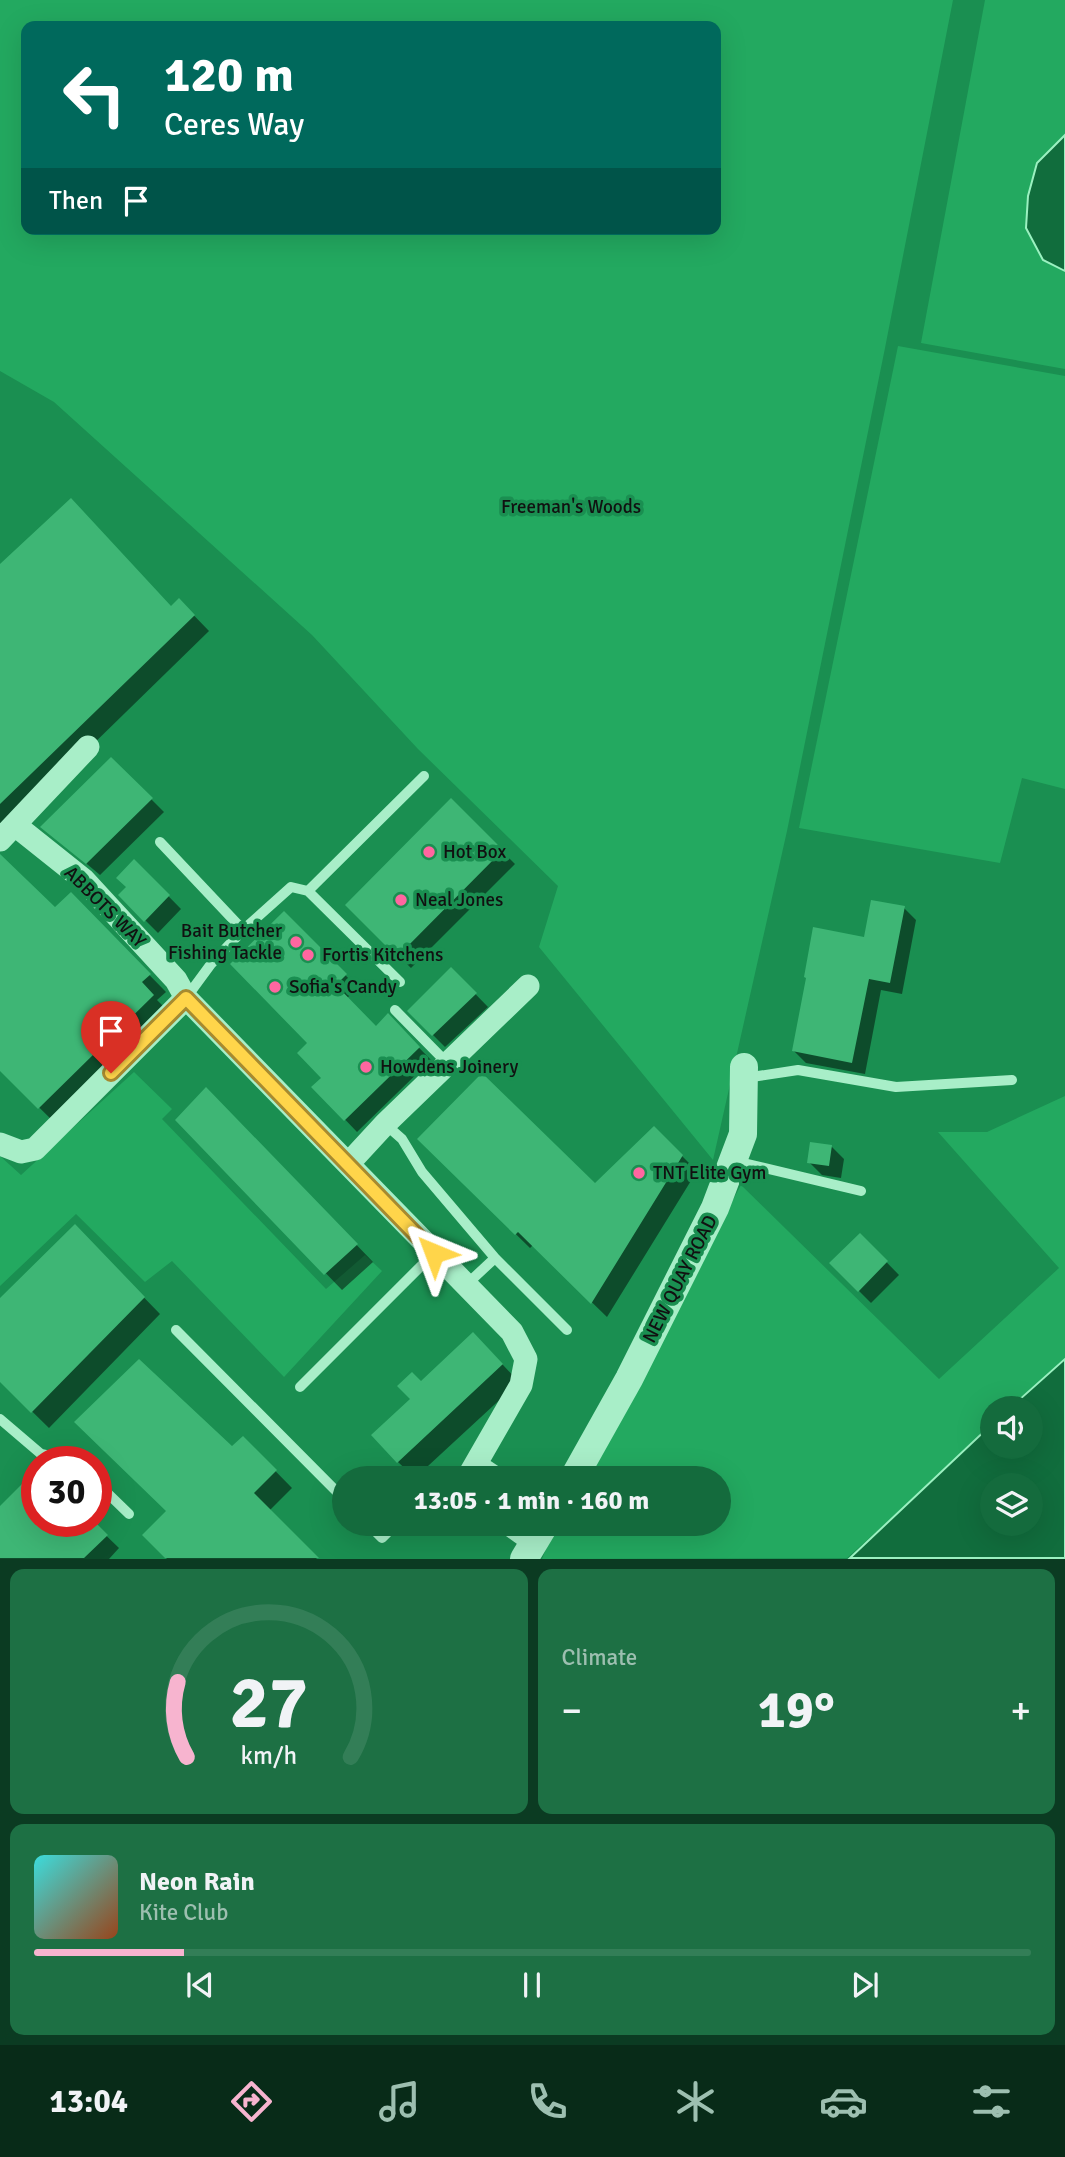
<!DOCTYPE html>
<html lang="en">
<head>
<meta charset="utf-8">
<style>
  :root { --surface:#146b3d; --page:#1d7044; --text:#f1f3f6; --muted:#9dbfb0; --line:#337e57; --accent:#f7b4cf }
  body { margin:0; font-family:Signika,sans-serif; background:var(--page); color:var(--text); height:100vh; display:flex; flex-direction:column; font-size:26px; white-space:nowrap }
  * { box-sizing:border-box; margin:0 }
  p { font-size:23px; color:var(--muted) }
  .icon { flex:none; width:38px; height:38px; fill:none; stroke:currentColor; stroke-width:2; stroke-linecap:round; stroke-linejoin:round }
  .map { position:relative; height:1559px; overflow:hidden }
  .panel { display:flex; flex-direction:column; gap:10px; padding:10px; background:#0b3b22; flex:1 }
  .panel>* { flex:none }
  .banner { position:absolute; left:21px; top:21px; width:700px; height:214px; border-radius:14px; box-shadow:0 7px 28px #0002; background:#00695c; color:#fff; overflow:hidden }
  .buttons { position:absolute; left:980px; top:1396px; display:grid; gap:14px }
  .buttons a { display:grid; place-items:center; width:63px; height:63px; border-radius:50%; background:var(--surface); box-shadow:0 7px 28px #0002; font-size:35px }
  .speed { position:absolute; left:21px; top:1446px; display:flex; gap:14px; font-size:35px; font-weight:700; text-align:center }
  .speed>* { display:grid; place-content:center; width:91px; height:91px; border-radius:50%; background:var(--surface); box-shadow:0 7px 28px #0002; line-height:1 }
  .speed .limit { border:10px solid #d22; background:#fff; color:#111 }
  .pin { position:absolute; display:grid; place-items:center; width:60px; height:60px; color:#fff; margin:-72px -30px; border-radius:50% 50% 50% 0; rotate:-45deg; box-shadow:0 0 7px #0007 }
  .pin .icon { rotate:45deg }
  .me { position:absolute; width:77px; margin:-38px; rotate:316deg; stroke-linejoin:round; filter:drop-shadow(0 0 5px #0008) }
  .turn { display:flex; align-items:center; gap:24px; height:147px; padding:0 28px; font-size:32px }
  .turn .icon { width:91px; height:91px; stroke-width:2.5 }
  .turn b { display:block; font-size:49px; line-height:60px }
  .then { display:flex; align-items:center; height:66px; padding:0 28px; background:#0003; gap:14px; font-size:26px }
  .big { font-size:52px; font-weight:700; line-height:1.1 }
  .panel .widget { flex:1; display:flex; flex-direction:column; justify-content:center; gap:10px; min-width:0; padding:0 24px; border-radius:14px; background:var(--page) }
  .panel .dial { align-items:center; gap:0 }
  .dial svg { height:182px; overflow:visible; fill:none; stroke:var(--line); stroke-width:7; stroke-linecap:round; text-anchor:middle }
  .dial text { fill:var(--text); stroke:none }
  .song { display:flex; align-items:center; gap:21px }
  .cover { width:84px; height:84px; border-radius:10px; background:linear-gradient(135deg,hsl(180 70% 55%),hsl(20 70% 35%)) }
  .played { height:7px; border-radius:4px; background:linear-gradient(90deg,var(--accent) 15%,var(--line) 15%) }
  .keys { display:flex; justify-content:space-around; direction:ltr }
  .heat { display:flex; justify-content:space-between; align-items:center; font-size:38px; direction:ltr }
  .panel .tiles { flex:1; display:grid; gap:10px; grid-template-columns:1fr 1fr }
  .widget:last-child { grid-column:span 2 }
  .trip { position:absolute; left:332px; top:1466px; width:399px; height:70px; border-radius:35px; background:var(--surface); box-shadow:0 7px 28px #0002; font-weight:700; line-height:70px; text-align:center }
  .dock { display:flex; height:112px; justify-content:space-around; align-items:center; background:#082b18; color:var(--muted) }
  .dock .icon { width:49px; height:49px }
  .dock .selected { color:var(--accent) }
  .dock b { font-size:32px; color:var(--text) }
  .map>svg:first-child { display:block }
  .green { fill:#23a960; fill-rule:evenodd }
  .water { fill:#116d3d; stroke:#9bf1c1; stroke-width:2; fill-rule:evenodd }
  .shadow { fill:#0007 }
  .building { fill:#3eb675 }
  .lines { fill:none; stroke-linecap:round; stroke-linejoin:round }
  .service { stroke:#a8eec8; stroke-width:10 }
  .minor { stroke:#a8eec8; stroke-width:23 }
  .tertiary { stroke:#a8eec8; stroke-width:28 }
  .route-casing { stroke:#a68a30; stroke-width:18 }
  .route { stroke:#ffd54a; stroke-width:12 }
  .poi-dot { fill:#ff66a0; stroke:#1a8f51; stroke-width:2.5 }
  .labels { text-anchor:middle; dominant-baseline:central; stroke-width:7; stroke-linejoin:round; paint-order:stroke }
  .park-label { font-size:19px; fill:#111; stroke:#1a8f51 }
  .poi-label { font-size:19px; fill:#111; stroke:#1a8f51; text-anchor:start }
  .street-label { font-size:19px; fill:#111; stroke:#1a8f51 }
</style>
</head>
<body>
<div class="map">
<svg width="1065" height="1559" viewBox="0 0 1065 1559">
  <rect width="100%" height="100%" fill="#1a8f51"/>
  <path class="green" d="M0,0H953L885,348L787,831L713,1160L539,947L558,886L418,749L312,635L54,402L0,371ZM26,26H716V229H26Z
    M985,0H1065V135L1037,163L1043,260L1065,271V369L921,343Z
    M898,346L1065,376V789L1022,778L1000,863L799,828Z
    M134,1072L172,1109L162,1119L326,1289L365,1255L382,1271L284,1377L172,1261L145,1282L76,1214L0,1286V1156L21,1175Z
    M1065,1096V1360L1013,1409H992V1428L847,1558L542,1559L556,1524H719V1479H581L741,1185L939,1379L1059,1268L938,1132H987Z"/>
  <path class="water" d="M1065,135V271L1043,260L1026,228L1028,196L1037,163Z
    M1065,1359V1558H850L992,1424V1447H1031V1409H1009ZM992,1486H1031V1524H992Z"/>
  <path class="shadow" d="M0,566L171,607L179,600L209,631L0,835Z
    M111,759L164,812L100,875L43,827Z
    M451,801L515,864L411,968L347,905Z
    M134,861L181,909L158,933L120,895L128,887Z
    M0,868L55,909L71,895L166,992L157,1000L170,1013L56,1124L0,1069Z
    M904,908L916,920L902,994L881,990L865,1074L806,1063L794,1051L866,939Z
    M284,913L358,988L347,998L376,1028L388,1016L431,1060L357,1132L314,1087L324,1078L310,1043Z
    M451,969L488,1007L445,1047L409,1011Z
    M223,1106L373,1262L342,1290L178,1120Z
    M654,1128L697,1171L607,1317L533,1245L530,1248L419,1139L595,1186Z
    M832,1147L844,1159L841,1178L822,1175L809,1162Z
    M860,1235L899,1275L871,1303L831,1263Z
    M91,1243L160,1314L49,1428L0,1380V1301Z
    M490,1351L519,1382L415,1478L398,1462L413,1399L421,1383Z
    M243,1438L292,1488L270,1510L317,1559H167L144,1535Z
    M0,1508L37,1521H91L119,1548L109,1559H0Z"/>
  <path class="building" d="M71,498L171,606L179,598L195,615L0,804V564Z
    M111,757L153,798L86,864L40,827Z
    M451,798L503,850L397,957L345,905Z
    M0,854L55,907L71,892L151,974L142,982L154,995L38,1109L0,1071Z
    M134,859L170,895L144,922L118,895L126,887L116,878Z
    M871,900L905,906L890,983L869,979L852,1063L792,1051L806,978L804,977L813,927L864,937Z
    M284,911L347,974L336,985L376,1026L388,1013L420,1047L344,1121L311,1087L321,1078L297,1053L307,1043L230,964Z
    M451,967L477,993L432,1036L407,1011Z
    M482,1073L595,1183L654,1126L683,1155L591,1304L518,1232L515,1235L417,1139Z
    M206,1087L358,1244L324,1275L175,1120Z
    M810,1142L832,1145L829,1166L807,1163Z
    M75,1224L145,1297L31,1413L0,1382V1298Z
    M860,1233L888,1261L858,1292L829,1263Z
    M473,1332L503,1364L397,1463L371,1435L410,1399L397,1386L412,1372L421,1381Z
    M139,1359L232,1446L243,1436L277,1470L254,1493L319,1558H165L142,1535L166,1511L74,1422Z
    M37,1469V1521H94L108,1535L84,1558H0V1506Z"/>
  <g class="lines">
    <path class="service" d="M160,842L243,930
      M308,891L424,776
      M186,998L211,964L243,930L291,887L308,891L400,982
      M395,1010L449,1065
      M745,1078L798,1070L896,1087L1012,1080
      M385,1124L402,1139L422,1172L495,1258
      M735,1161L861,1191
      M466,1285L495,1258L567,1330
      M176,1330L345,1500
      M300,1387L434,1253
      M0,1419L41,1454L75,1461
      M96,1482L129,1514
      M368,1524L382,1538L396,1524"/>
    <path class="minor" d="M15,825L84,880L176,980L186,998L512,1332L526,1359L521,1385L467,1479
      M0,840L88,747
      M0,1144L21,1152L35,1149L186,998
      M349,1163L385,1124L528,986
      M476,1465L497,1479
      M509,1524L534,1542"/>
    <path class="tertiary" d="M573,1479L629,1379L715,1208L743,1134L744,1067
      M524,1559L545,1524"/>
  </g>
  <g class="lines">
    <g class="route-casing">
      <path id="route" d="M111,1073L186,998L434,1253"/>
    </g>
    <use href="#route" class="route"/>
  </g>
  <g class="poi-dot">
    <circle cx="429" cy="852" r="7"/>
    <circle cx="401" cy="900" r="7"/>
    <circle cx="296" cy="942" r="7"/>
    <circle cx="308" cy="955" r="7"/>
    <circle cx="275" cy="987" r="7"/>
    <circle cx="366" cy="1067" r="7"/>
    <circle cx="639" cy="1173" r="7"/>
  </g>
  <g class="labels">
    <g class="park-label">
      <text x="571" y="507">Freeman's Woods</text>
    </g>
    <g class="poi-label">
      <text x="443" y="852">Hot Box</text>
      <text x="415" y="900">Neal Jones</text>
      <text x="282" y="931" text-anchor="end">Bait Butcher<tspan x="282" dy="22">Fishing Tackle</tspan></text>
      <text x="322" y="955">Fortis Kitchens</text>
      <text x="289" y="987">Sofia's Candy</text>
      <text x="380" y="1067">Howdens Joinery</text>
      <text x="653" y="1173">TNT Elite Gym</text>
    </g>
    <g class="street-label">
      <text transform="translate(105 907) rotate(45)">ABBOTS WAY</text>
      <text transform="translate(680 1279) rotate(-63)">NEW QUAY ROAD</text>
    </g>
  </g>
</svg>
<div class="buttons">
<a><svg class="icon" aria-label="sound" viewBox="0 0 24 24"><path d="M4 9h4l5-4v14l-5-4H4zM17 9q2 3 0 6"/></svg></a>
<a><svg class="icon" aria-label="layers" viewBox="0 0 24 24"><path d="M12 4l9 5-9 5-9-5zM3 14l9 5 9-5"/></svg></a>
</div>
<div class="speed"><div class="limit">30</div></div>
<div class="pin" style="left:111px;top:1073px;background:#d93025"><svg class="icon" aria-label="arrive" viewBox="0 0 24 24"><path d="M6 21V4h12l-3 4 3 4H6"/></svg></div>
<svg class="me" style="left:434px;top:1253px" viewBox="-20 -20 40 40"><path d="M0-17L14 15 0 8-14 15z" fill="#ffd54a" stroke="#fff" stroke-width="4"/></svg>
<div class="trip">13:05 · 1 min · 160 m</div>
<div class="banner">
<div class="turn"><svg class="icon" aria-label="left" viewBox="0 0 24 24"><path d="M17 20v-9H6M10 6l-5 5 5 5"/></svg><div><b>120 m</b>Ceres Way</div></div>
<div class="then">Then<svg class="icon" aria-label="arrive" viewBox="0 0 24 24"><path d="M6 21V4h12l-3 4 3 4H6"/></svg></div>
</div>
</div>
<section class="panel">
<div class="tiles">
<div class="widget dial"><svg viewBox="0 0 100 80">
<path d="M14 69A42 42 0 1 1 86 69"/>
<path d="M14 69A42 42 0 0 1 10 36" stroke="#f7b4cf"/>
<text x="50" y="56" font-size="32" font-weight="700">27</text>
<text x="50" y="72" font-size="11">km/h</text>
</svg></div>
<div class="widget"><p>Climate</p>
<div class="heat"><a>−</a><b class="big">19°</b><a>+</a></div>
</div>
<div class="widget">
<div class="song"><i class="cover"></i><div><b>Neon Rain</b><p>Kite Club</p></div></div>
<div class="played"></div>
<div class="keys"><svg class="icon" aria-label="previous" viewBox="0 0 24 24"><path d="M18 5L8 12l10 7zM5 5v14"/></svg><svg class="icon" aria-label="pause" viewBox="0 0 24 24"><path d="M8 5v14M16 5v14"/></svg><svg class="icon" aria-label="next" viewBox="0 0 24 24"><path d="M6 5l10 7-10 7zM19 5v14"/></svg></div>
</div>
</div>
</section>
<nav class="dock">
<b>13:04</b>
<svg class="icon selected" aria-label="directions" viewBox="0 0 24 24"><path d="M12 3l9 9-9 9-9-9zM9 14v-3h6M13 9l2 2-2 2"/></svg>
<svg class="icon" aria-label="music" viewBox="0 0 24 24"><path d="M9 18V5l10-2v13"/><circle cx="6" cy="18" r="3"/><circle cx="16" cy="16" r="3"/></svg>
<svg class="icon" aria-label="phone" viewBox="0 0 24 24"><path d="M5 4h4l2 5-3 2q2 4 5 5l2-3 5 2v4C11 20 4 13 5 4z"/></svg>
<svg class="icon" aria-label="climate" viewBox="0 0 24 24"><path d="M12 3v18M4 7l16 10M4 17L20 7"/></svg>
<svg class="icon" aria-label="car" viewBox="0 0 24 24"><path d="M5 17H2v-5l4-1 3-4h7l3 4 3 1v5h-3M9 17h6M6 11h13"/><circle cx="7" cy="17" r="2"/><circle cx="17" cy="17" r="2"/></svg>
<svg class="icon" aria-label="filters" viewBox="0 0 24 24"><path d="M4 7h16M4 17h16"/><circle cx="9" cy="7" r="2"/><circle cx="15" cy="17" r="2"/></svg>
</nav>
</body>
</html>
